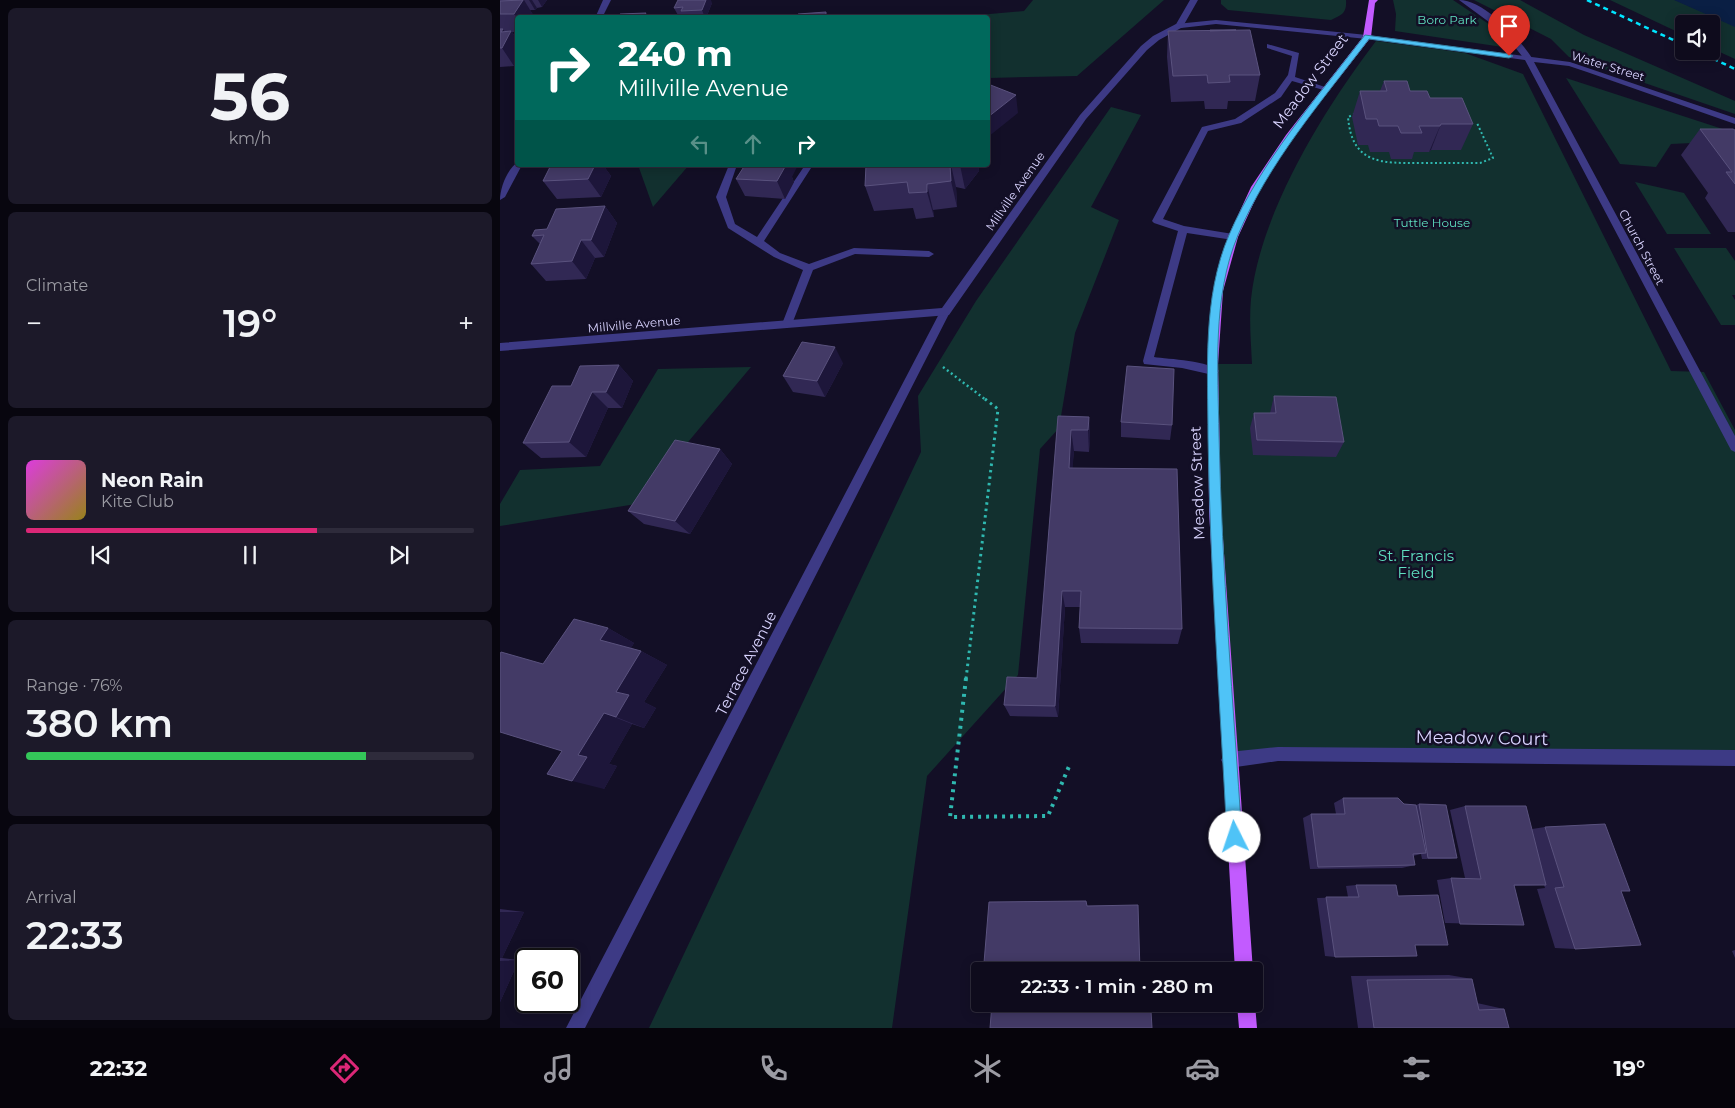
<!DOCTYPE html>
<html lang="en">
<head>
<meta charset="utf-8">
<style>
  :root { --surface:#0e0b1c; --page:#1c1929; --text:#f1f3f6; --muted:#9b9ba3; --line:#2e2b3b; --accent:#db2777 }
  body { margin:0; font-family:Montserrat,sans-serif; background:var(--page); color:var(--text); height:100vh; display:flex; flex-direction:column; font-size:19px; white-space:nowrap }
  * { box-sizing:border-box; margin:0 }
  p { font-size:16px; color:var(--muted) }
  .icon { flex:none; width:28px; height:28px; fill:none; stroke:currentColor; stroke-width:2; stroke-linecap:round; stroke-linejoin:round }
  .map { position:relative; flex:1; overflow:hidden }
  .details { display:flex; flex-direction:column; gap:8px; padding:8px; background:#08060f; width:500px }
  .details>* { flex:none }
  .hud { position:absolute; left:15px; top:15px; width:475px; height:152px; border-radius:5px; box-shadow:0 2px 12px #0003,0 0 0 1px var(--line); background:#00695c; color:#fff; overflow:hidden }
  .fabs { position:absolute; left:1175px; top:15px; display:grid; gap:10px }
  .fabs a { display:grid; place-items:center; width:45px; height:45px; border-radius:5px; background:var(--surface); box-shadow:0 2px 12px #0003,0 0 0 1px var(--line); font-size:25px }
  .speed { position:absolute; left:15px; top:948px; display:flex; gap:10px; font-size:25px; font-weight:700; text-align:center }
  .speed>* { display:grid; place-content:center; width:65px; height:65px; border-radius:50%; background:var(--surface); box-shadow:0 2px 12px #0003,0 0 0 1px var(--line); line-height:1 }
  .speed .limit { border:2px solid #111; border-radius:8px; background:#fff; color:#111 }
  .pin { position:absolute; display:grid; place-items:center; width:42px; height:42px; color:#fff; margin:-51px -21px; border-radius:50% 50% 50% 0; rotate:-45deg; box-shadow:0 0 5px #0007 }
  .pin .icon { rotate:45deg }
  .me { position:absolute; width:55px; margin:-28px; rotate:356deg; stroke-linejoin:round; filter:drop-shadow(0 0 4px #0008) }
  .turn { display:flex; align-items:center; gap:18px; height:105px; padding:0 20px; font-size:22px }
  .turn .icon { width:65px; height:65px; stroke-width:2.5 }
  .turn b { display:block; font-size:35px; line-height:42px }
  .lanes { display:flex; align-items:center; height:48px; padding:0 20px; background:#0003; justify-content:center; gap:25px; direction:ltr }
  .lanes .off { opacity:.35 }
  .big { font-size:38px; font-weight:600; line-height:1.1 }
  .details .tile { flex:1; display:flex; flex-direction:column; justify-content:center; gap:8px; min-width:0; padding:0 18px; border-radius:8px; background:var(--page) }
  .details .dial { align-items:center; gap:0 }
  .dial b { font-size:65px; line-height:1 }
  .song { display:flex; align-items:center; gap:15px }
  .cover { width:60px; height:60px; border-radius:8px; background:linear-gradient(135deg,hsl(300 70% 55%),hsl(50 70% 35%)) }
  .played { height:5px; border-radius:2px; background:linear-gradient(90deg,var(--accent) 65%,var(--line) 65%) }
  .keys { display:flex; justify-content:space-around; direction:ltr }
  .heat { display:flex; justify-content:space-between; align-items:center; font-size:28px; direction:ltr }
  .charge { height:8px; border-radius:4px; background:linear-gradient(90deg,#34c759 76%,var(--line) 0) }
  .trip { position:absolute; left:471px; top:962px; width:292px; height:50px; border-radius:5px; background:var(--surface); box-shadow:0 2px 12px #0003,0 0 0 1px var(--line); font-weight:600; line-height:50px; text-align:center }
  .tab-bar { display:flex; height:80px; justify-content:space-around; align-items:center; background:#06040b; color:var(--muted) }
  .tab-bar .icon { width:35px; height:35px }
  .tab-bar .current { color:var(--accent) }
  .tab-bar b { font-size:22px; color:var(--text) }
  main { display:flex; flex:1; min-height:0 }
  .map>svg:first-child { display:block }
  .green { fill:#12302f }
  .water { fill:#0a1f44 }
  .lines { fill:none; stroke-linecap:round; stroke-linejoin:round }
  .path-far3 { stroke:#2fb8b0; stroke-width:2; stroke-dasharray:2 2.5; stroke-linecap:butt }
  .path-far2 { stroke:#2fb8b0; stroke-width:2.5; stroke-dasharray:2 3; stroke-linecap:butt }
  .path-far1 { stroke:#2fb8b0; stroke-width:3; stroke-dasharray:2.5 4; stroke-linecap:butt }
  .path { stroke:#2fb8b0; stroke-width:4; stroke-dasharray:3 5; stroke-linecap:butt }
  .service { fill:#3d3a85; fill-rule:evenodd }
  .minor { fill:#3d3a85; fill-rule:evenodd }
  .tertiary { fill:#3d3a85; fill-rule:evenodd }
  .primary { fill:#c25bff; fill-rule:evenodd }
  .rail { stroke:#00e5ff; stroke-width:2.5; stroke-dasharray:5 4; stroke-linecap:butt }
  .wall { fill:#312854 }
  .shaded-wall { fill:#1d163a }
  .building { fill:#433a66; stroke:#5a527e }
  .route { fill:#4fc3f7; stroke:#337fa1 }
  .labels { text-anchor:middle; dominant-baseline:central; stroke-width:5; stroke-linejoin:round; paint-order:stroke }
  .far-park-label { font-size:12px; fill:#5fe0c0; stroke:#130f26 }
  .far-street-label { font-size:12px; fill:#d9d4ff; stroke:#130f26 }
  .street-label { font-size:15px; fill:#d9d4ff; stroke:#130f26 }
  .park-label { font-size:15px; fill:#5fe0c0; stroke:#130f26 }
  .near-street-label { font-size:18px; fill:#d9d4ff; stroke:#130f26 }
</style>
</head>
<body>
<main>
<section class="details">
<div class="tile dial"><b>56</b><p>km/h</p></div>
<div class="tile"><p>Climate</p>
<div class="heat"><a>−</a><b class="big">19°</b><a>+</a></div>
</div>
<div class="tile">
<div class="song"><i class="cover"></i><div><b>Neon Rain</b><p>Kite Club</p></div></div>
<div class="played"></div>
<div class="keys"><svg class="icon" aria-label="previous" viewBox="0 0 24 24"><path d="M18 5L8 12l10 7zM5 5v14"/></svg><svg class="icon" aria-label="pause" viewBox="0 0 24 24"><path d="M8 5v14M16 5v14"/></svg><svg class="icon" aria-label="next" viewBox="0 0 24 24"><path d="M6 5l10 7-10 7zM19 5v14"/></svg></div>
</div>
<div class="tile"><p>Range · 76%</p><b class="big">380 km</b><div class="charge"></div></div>
<div class="tile"><p>Arrival</p><b class="big">22:33</b></div>
</section>
<div class="map">
<svg width="1235" height="1028" viewBox="0 0 1235 1028">
  <rect width="100%" height="100%" fill="#130f26"/>
  <path class="green" d="M533,0H664L577,76L488,78V18L456,17L524,11Z
    M721,0H846C847,13 842,15 831,20L728,10L721,4Z
    M893,0H953L1008,37L1016,49L895,31L896,14Z
    M974,0H1020L1084,35L1235,101V114L1069,57L1051,39Z
    M1110,0H1175L1235,26V59L1211,48V24H1184V35Z
    M876,41L965,53L1023,74L1171,371L1204,372L1235,430V762L729,760L713,364H752C751,343 749,320 751,299C760,213 824,109 876,41Z
    M1066,78L1235,133L1233,141L1171,144L1156,167L1120,164Z
    M611,107L641,115L591,207L619,220L575,333L559,428L540,449L518,675L427,776L392,1028H149L421,452L418,396L476,301Z
    M138,165H189L153,207Z
    M1135,182L1184,193L1211,234H1167Z
    M1174,248H1226L1235,261V295H1232L1235,300V325H1221Z
    M251,367L136,504L0,526V504L20,470L100,466L158,369Z"/>
  <path class="water" d="M1174,0H1235V27Z"/>
  <g class="lines">
    <path class="path-far3" d="M855,114L848,117C852,165 882,163 921,163C941,163 960,163 980,163L993,158L977,123"/>
    <path class="path-far2" d="M443,367L486,400"/>
    <path class="path-far1" d="M466,679L498,409L485,399"/>
    <path class="path" d="M466,678L450,817L548,816L570,764"/>
    <path class="service" d="M767,44L799,53L795,77L831,89L827,91L792,81L781,97L741,123L708,131L663,219L684,226L733,234L738,237L733,240L687,233L654,357C668,359 711,361 719,371L713,375L682,368L644,364L643,361L678,231L654,223L652,221L702,127L735,119L775,93L788,75L792,56L767,48Z
      M229,165H237L226,197L235,224L257,237L305,165H313L264,241L280,253L309,264L354,248L429,251L434,254L429,257L355,254L313,270L292,324L287,328L283,327L282,324L303,270L274,257L228,228L216,197Z"/>
    <path class="minor" d="M103,0H111L102,18H95Z
      M690,0H698L682,28H676L675,26Z
      M959,0C984,0 1019,38 1032,58L1031,60H1025L1004,33Z
      M18,162V165H22L5,197L0,200C0,188 7,169 18,162Z
      M445,308L450,312L85,1028H66L440,312Z
      M778,747L1235,750V766L778,761L729,768L724,765L721,760L724,755L729,752Z"/>
    <path class="tertiary" d="M716,20L867,35L1070,62L1235,118V124L1087,72L1069,66L1034,62L1235,436V452L1231,450L1025,60L867,39L716,24L681,28L659,40L647,50L586,119L449,315L0,351V343L442,308L580,115L641,46L653,36L676,24Z"/>
    <path class="primary" d="M869,0H878L875,3L871,37L792,138L761,187L738,237L723,291L718,364L721,510L753,971H735L709,510L708,364L713,291L728,237L751,187L786,135L863,37Z
      M737,1004H755L757,1028H739Z"/>
    <path class="rail" d="M1087,0L1184,45
      M1197,51L1235,69"/>
  </g>
  <path class="wall" d="M0,0H47L42,7L37,8L35,10H30L35,18H18V32H12L18,40V60L14,66L0,67Z
    M212,3L206,18L179,17L174,8Z
    M668,31L760,75L755,101H728L727,109H705L704,101L671,102L667,57Z
    M884,81L930,98L973,124L961,150H931L929,152H914L912,159H891L889,152H870L868,145H858L852,117L860,91H880Z
    M1200,129L1235,130V232H1228L1205,198L1208,193L1181,155Z
    M51,165H103L111,176L101,197L57,199L43,181Z
    M366,165H478L479,171L465,189L456,187L457,207L433,210L434,217L416,219L413,208L374,211L365,186Z
    M292,177L294,182L285,199L245,196L236,179Z
    M105,206L117,223L104,257L95,258L86,279L46,281L31,264L40,244L32,236Z
    M343,363L325,397L293,392L283,376Z
    M119,365L133,381L122,408H108L86,457L41,458L23,443L71,386Z
    M774,396L844,442L836,457L753,455L750,428L754,413H770Z
    M558,416L589,417L590,439L589,452L574,451L572,469L682,629L678,644L581,643L579,628L580,607H565L558,717L510,716L504,705L537,678Z
    M621,422L672,425L670,440L621,437Z
    M220,449L232,464L190,534L144,524L128,511Z
    M108,628L134,643L131,648L141,651L167,665L144,702L156,708L144,728L132,724L109,764L117,766L104,789L62,751L43,664Z
    M843,798L904,804L916,805L919,804L957,858L950,859H922L921,854L913,856L915,865L902,868L810,869L803,818L811,814H836L834,803Z
    M965,806L1032,829L1045,827L1121,891L1075,949L1055,948L1037,889L1045,888L1044,885L1014,886L1024,925L945,923L937,880L951,878H965L950,810Z
    M856,885L898,896L835,957L825,956L817,898L848,897L846,886Z
    M0,909L24,912L2,958L19,960L0,1002Z
    M1235,950V958L1232,951Z
    M949,975L972,979L977,1003L1004,1009L1009,1028H858L851,976Z
    M492,1004H649L651,1011Z"/>
  <path class="shaded-wall" d="M24,0L35,18H18L14,14Z
    M29,0H32L37,8L35,10Z
    M38,0H47L42,7Z
    M206,0H211L212,3L206,18H205L202,10Z
    M146,13L148,18H143Z
    M3,29L8,36L11,31L18,40V60L14,66L2,48L1,32Z
    M516,95L518,113L488,137L490,149L488,150V117Z
    M941,124L931,150L929,152L940,126Z
    M95,165H103L111,176L101,197L88,179Z
    M282,165H298L292,177L294,182L285,199L277,181Z
    M450,165H451L456,187L457,207L451,181Z
    M460,165H478L479,171L465,189Z
    M427,184L433,210L434,217L427,192Z
    M105,206L117,223L104,257L91,240Z
    M81,240L95,258L86,279L72,261Z
    M335,347L343,363L325,397L317,381Z
    M119,365L133,381L122,408L106,392Z
    M92,392L108,408L86,457L69,442Z
    M589,417L590,439L589,452L588,430Z
    M571,430L574,451L571,489L569,468Z
    M220,449L232,464L190,534L175,521Z
    M562,591L565,607L558,717L555,706Z
    M108,628L134,643L128,654L100,640Z
    M141,651L167,665L144,702L156,708L144,728L116,717V692Z
    M104,713L132,724L109,764L117,766L104,789L72,781L78,755Z
    M0,912H24L2,958H0Z
    M19,960L0,1002V961Z"/>
  <path class="building" d="M23,0L14,14H0V1Z
    M178,0H206L202,10L181,11L183,7L174,8Z
    M326,12V18H297L298,14Z
    M146,13L143,18H118L120,14Z
    M0,29H3L1,32L11,31L2,48H0Z
    M710,30H736L710,31Z
    M750,30L760,75H729L730,82L708,83L707,75L673,76L668,31Z
    M884,81H907L910,91H927L930,98H962L973,124H941L940,126H919L922,133H901L898,126H879L877,119H866L860,91H887Z
    M488,84L516,95L488,117Z
    M1200,129H1233L1235,130V184L1226,172H1232Z
    M51,165H95L88,179L43,181Z
    M245,165H286L277,181L236,179Z
    M366,165H450L451,181L427,184V192L409,193L407,182L365,186Z
    M105,206L91,240H81L72,261L31,264L44,235L32,236L35,230L47,229L56,209Z
    M302,342L335,347L317,381L283,376Z
    M119,365L106,392H92L69,442L23,443L52,386H71L80,366Z
    M627,366L674,369L672,425L621,422Z
    M774,396L836,397L844,442L757,440L754,413H776Z
    M558,416L589,417L588,430H571L569,468L677,469L682,629L579,628L581,591H562L555,706L504,705L507,677L537,678Z
    M175,440L220,449L175,521L128,511Z
    M74,619L108,628L100,640L141,651L116,692L129,695L116,717L104,713L78,755L87,757L72,781L47,774L62,751L0,732V654L1,652L43,664Z
    M843,798H898L904,804L916,805L926,853L913,854L915,865L818,867L811,814H845Z
    M919,804L946,805L957,858H928Z
    M965,806H1026L1046,885H1014L1024,925L960,924L951,878L981,879Z
    M1105,824L1130,891H1121L1141,945L1075,949L1055,888L1064,887L1045,827Z
    M856,885H896L898,896L938,895L948,945H915L917,956L835,957L826,897H859Z
    M586,901L587,906L638,905L640,971H542V964L484,963L489,902Z
    M972,979L979,1010L1004,1009L1009,1028H874L867,980Z
    M492,1004H613L636,1005V1010L651,1011L652,1028H490Z"/>
  <path class="route" d="M865,35L1009,54L1013,56L1009,58L869,39C821,102 769,162 738,235C712,297 718,370 719,436C722,570 733,703 742,837L740,842L735,844L730,842L727,837C720,704 710,570 708,437C708,371 702,298 729,235C761,161 816,99 865,35Z"/>
  <g class="labels">
    <g class="far-park-label">
      <text x="947" y="19">Boro Park</text>
      <text x="932" y="222">Tuttle House</text>
    </g>
    <g class="far-street-label">
      <text transform="translate(1108 66) rotate(17)">Water Street</text>
      <text transform="translate(515 191) rotate(-55)">Millville Avenue</text>
      <text transform="translate(1142 247) rotate(62)">Church Street</text>
      <text transform="translate(134 324) rotate(-5)">Millville Avenue</text>
    </g>
    <g class="street-label">
      <text transform="translate(810 81) rotate(-53)">Meadow Street</text>
      <text transform="translate(697 483) rotate(-92)">Meadow Street</text>
      <text transform="translate(246 663) rotate(-63)">Terrace Avenue</text>
    </g>
    <g class="park-label">
      <text x="916" y="555">St. Francis<tspan x="916" dy="17">Field</tspan></text>
    </g>
    <g class="near-street-label">
      <text transform="translate(982 738) rotate(1)">Meadow Court</text>
    </g>
  </g>
</svg>
<div class="fabs">
<a><svg class="icon" aria-label="sound" viewBox="0 0 24 24"><path d="M4 9h4l5-4v14l-5-4H4zM17 9q2 3 0 6"/></svg></a>
</div>
<div class="speed"><div class="limit">60</div></div>
<div class="pin" style="left:1009px;top:56px;background:#d93025"><svg class="icon" aria-label="arrive" viewBox="0 0 24 24"><path d="M6 21V4h12l-3 4 3 4H6"/></svg></div>
<svg class="me" style="left:735px;top:837px" viewBox="-20 -20 40 40"><circle r="19" fill="#fff"/><path d="M0-13L10 11 0 6-10 11z" fill="#4fc3f7"/></svg>
<div class="trip">22:33 · 1 min · 280 m</div>
<div class="hud">
<div class="turn"><svg class="icon" aria-label="right" viewBox="0 0 24 24"><path d="M7 20v-9h11M14 6l5 5-5 5"/></svg><div><b>240 m</b>Millville Avenue</div></div>
<div class="lanes"><svg class="icon off" aria-label="left" viewBox="0 0 24 24"><path d="M17 20v-9H6M10 6l-5 5 5 5"/></svg><svg class="icon off" aria-label="ahead" viewBox="0 0 24 24"><path d="M12 20V5M6 11l6-6 6 6"/></svg><svg class="icon" aria-label="right" viewBox="0 0 24 24"><path d="M7 20v-9h11M14 6l5 5-5 5"/></svg></div>
</div>
</div>
</main>
<nav class="tab-bar">
<b>22:32</b>
<svg class="icon current" aria-label="directions" viewBox="0 0 24 24"><path d="M12 3l9 9-9 9-9-9zM9 14v-3h6M13 9l2 2-2 2"/></svg>
<svg class="icon" aria-label="music" viewBox="0 0 24 24"><path d="M9 18V5l10-2v13"/><circle cx="6" cy="18" r="3"/><circle cx="16" cy="16" r="3"/></svg>
<svg class="icon" aria-label="phone" viewBox="0 0 24 24"><path d="M5 4h4l2 5-3 2q2 4 5 5l2-3 5 2v4C11 20 4 13 5 4z"/></svg>
<svg class="icon" aria-label="climate" viewBox="0 0 24 24"><path d="M12 3v18M4 7l16 10M4 17L20 7"/></svg>
<svg class="icon" aria-label="car" viewBox="0 0 24 24"><path d="M5 17H2v-5l4-1 3-4h7l3 4 3 1v5h-3M9 17h6M6 11h13"/><circle cx="7" cy="17" r="2"/><circle cx="17" cy="17" r="2"/></svg>
<svg class="icon" aria-label="filters" viewBox="0 0 24 24"><path d="M4 7h16M4 17h16"/><circle cx="9" cy="7" r="2"/><circle cx="15" cy="17" r="2"/></svg>
<b>19°</b>
</nav>
</body>
</html>
